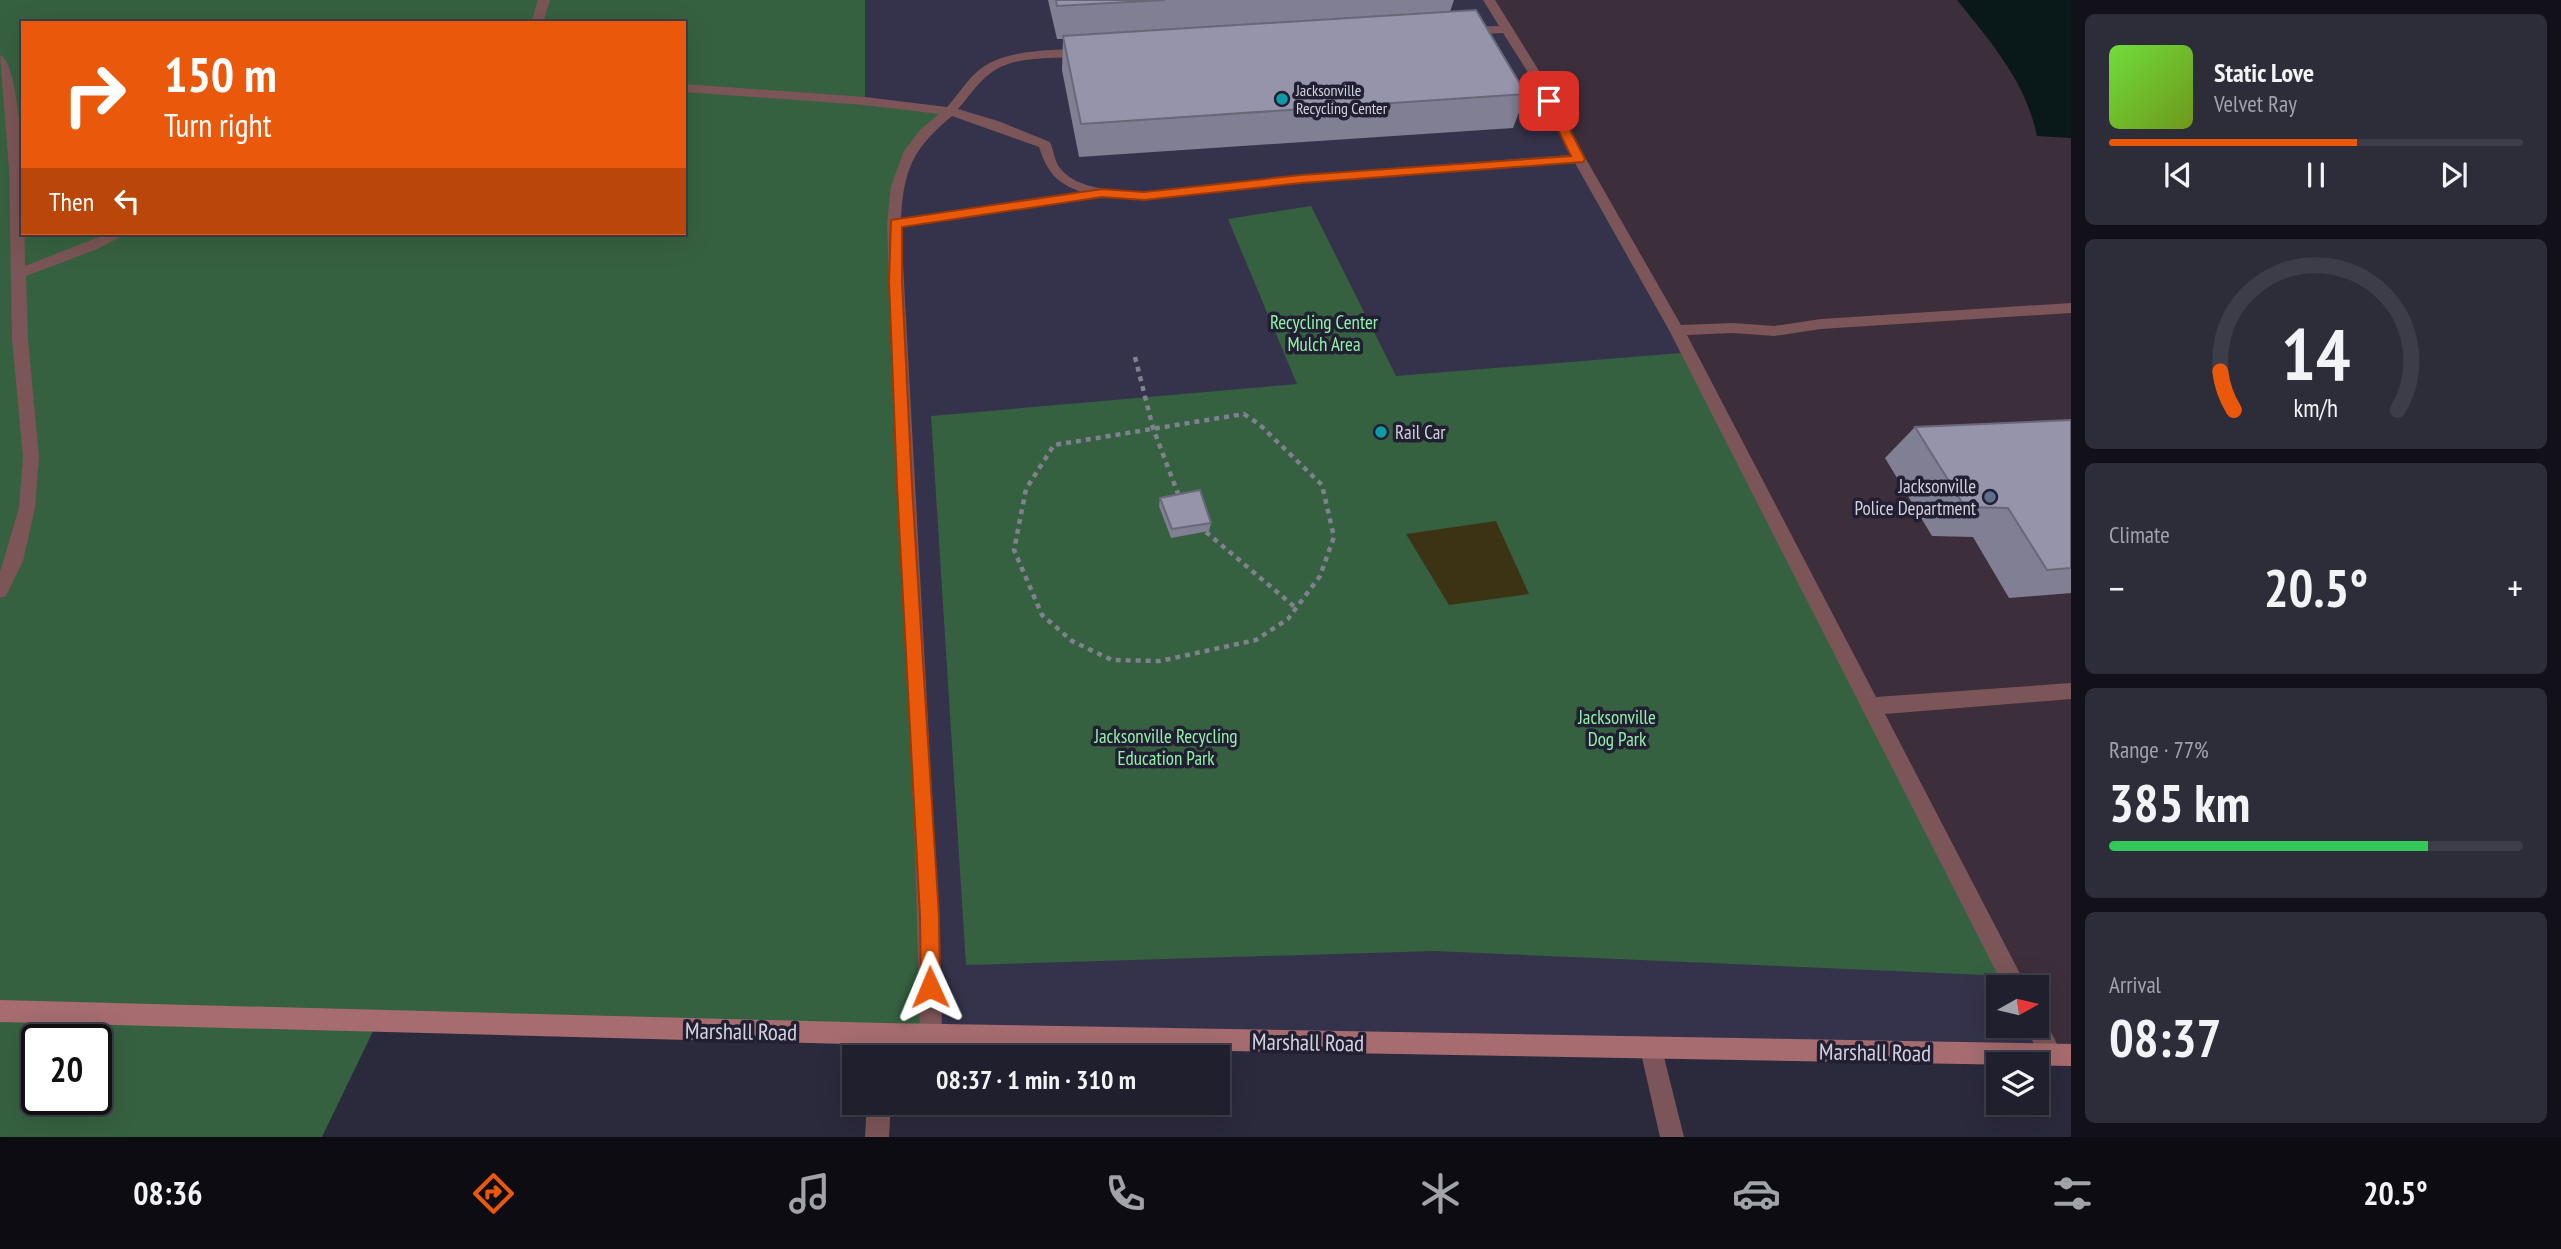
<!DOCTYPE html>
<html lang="en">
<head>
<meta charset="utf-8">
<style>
  :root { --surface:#201f2d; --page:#2d2c39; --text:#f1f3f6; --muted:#a2a2aa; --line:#3d3d49; --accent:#ea580c }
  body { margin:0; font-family:"PT Sans Narrow",sans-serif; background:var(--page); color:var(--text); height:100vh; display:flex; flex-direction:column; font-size:26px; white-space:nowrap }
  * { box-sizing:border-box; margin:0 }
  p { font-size:23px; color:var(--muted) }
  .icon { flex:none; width:38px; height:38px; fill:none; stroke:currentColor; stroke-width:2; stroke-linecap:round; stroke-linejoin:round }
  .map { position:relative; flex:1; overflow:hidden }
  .side { display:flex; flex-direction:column; gap:14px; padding:14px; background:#121119; width:490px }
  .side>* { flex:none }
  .banner { position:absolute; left:21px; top:21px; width:665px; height:214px; border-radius:0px; box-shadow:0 7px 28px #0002,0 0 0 2px var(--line); background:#ea580c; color:#fff; overflow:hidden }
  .needle { width:46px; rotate:82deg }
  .fabs { position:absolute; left:1986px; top:975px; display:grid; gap:14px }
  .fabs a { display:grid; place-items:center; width:63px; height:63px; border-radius:0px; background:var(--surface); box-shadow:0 7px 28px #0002,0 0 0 2px var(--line); font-size:35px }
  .speed { position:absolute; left:21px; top:1024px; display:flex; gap:14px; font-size:35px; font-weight:700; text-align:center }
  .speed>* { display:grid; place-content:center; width:91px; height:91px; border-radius:50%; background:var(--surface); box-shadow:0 7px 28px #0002,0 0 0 2px var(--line); line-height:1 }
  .speed .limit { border:4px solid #111; border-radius:10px; background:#fff; color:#111 }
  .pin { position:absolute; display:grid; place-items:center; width:60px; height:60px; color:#fff; margin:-30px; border-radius:14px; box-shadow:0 4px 10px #0006 }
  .me { position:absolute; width:77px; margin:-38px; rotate:359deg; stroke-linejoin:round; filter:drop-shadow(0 0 5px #0008) }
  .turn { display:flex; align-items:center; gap:24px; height:147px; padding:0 28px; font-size:32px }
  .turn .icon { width:91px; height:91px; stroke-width:2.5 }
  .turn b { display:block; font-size:49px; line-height:60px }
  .then { display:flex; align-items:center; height:66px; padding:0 28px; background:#0003; gap:14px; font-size:26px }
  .big { font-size:52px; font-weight:700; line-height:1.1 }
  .side .tile { flex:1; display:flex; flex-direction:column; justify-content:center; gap:10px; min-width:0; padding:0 24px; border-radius:10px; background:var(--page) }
  .side .dial { align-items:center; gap:0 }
  .dial svg { height:182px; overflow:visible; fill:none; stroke:var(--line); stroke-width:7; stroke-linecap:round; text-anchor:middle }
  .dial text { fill:var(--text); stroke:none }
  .song { display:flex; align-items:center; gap:21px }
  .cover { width:84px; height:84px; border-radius:10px; background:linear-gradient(135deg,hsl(100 70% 55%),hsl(80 70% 35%)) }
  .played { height:7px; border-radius:4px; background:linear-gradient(90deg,var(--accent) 60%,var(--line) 60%) }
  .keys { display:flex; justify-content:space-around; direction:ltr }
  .heat { display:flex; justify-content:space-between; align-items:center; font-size:38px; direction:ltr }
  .charge { height:10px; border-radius:5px; background:linear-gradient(90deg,#34c759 77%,var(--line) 0) }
  .trip { position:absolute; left:842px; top:1045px; width:388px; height:70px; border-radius:0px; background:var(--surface); box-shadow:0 7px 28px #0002,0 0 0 2px var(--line); font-weight:700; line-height:70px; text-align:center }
  .tabs { display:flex; height:112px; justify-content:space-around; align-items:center; background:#0d0c12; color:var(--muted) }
  .tabs .icon { width:49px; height:49px }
  .tabs .selected { color:var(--accent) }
  .tabs b { font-size:32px; color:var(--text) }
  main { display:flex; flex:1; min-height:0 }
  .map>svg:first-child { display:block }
  .commercial { fill:#3c2e3b }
  .built { fill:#35324b }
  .green { fill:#366140; fill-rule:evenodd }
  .sand { fill:#3b3313 }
  .water { fill:#09191a }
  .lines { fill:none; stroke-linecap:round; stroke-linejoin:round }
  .path { stroke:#81808f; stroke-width:4.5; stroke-dasharray:5 5; stroke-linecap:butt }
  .lane { fill:#7b5557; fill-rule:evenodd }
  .street { fill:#7b5557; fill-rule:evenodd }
  .secondary { fill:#a66c6f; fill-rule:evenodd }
  .wall { fill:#807f93 }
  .building { fill:#9594ab; stroke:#686878; stroke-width:2 }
  .route { fill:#ea580c; stroke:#983908; stroke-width:2 }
  .culture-dot { fill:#0f9aa8; stroke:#211f31; stroke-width:2.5 }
  .service-dot { fill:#5c6f8a; stroke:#211f31; stroke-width:2.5 }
  .labels { text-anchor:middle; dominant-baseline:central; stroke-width:7; stroke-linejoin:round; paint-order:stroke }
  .far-poi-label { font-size:16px; fill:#d2d2de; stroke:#211f31; text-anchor:start }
  .park-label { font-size:19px; fill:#90f3a7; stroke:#211f31 }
  .poi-label { font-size:19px; fill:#d2d2de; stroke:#211f31; text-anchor:start }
  .near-street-label { font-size:23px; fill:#d2d2de; stroke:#211f31 }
</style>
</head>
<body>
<main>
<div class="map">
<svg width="2071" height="1137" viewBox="0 0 2071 1137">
  <rect width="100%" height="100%" fill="#2b293c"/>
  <path class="commercial" d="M1489,0H2071V1055L2051,1054L2036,1026L2037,987H2016Z"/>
  <path class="built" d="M865,0H1489L1540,82L2016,987H1998V1026H2036L2051,1054L931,1035L865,101Z"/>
  <path class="green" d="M0,0H865V101L950,111L921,135L896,196L931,1035L378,1021L322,1137H0ZM23,23H684V233H23ZM37,1040H96V1099H37Z
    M1311,206L1396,376L1681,353L2009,976L1435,951L966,965L931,416L1297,384L1228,219Z"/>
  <path class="sand" d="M1496,521L1529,594L1449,605L1406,534Z"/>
  <path class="water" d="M1957,0H2071V138L2037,136C2026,82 1991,42 1957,0Z"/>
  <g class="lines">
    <path class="path" d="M1135,357L1153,428L1180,499
      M1244,414L1259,424L1322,485L1334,537L1320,576L1288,619L1256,640L1160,661L1112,660L1072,641L1042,615L1014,550L1026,489L1054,445Z
      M1206,532L1296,608"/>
    <path class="lane" d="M538,0H550L543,23H531Z
      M1483,0H1495L1546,82L1586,159L1681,325L1733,323L1774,326L1821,319L2071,303V313L1821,329L1774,336L1733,333L1687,335L1876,697L2071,683V699L1885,714L2027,987H2004L1669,330L1575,163L1301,183L1144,200L1101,196L901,227L940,941L942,1035L939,1043L931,1046L923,1043L920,1035L915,846L892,375L887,224L891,186L904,151L920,130L939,114L865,105L684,92V84L865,97L947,107C958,95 967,80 979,70C1006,48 1053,51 1085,48L1091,52L1089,55C1057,61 1014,52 987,76C976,85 968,98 958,109L998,121L1050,142C1054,150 1054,161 1060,168C1077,191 1119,190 1144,192L1301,175L1571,155L1534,82L1503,33L1466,35L1460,31L1466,27L1499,26ZM952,116L1039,147C1047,172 1057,184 1082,192L901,218C904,167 914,148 952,116Z
      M0,55C25,65 25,236 25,266L109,233H128L95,250L26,276L28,339L39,457L35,508L23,561L6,596L0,598V572L19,508L23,457L12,339L9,169Z
      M2037,1015L2044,1018L2062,1054L2059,1062L2051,1065L2043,1062L2025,1026H2037Z"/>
    <path class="street" d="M884,1023L892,1026L895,1034L894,1057H872L873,1034L876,1026Z
      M1651,1038L1659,1041L1662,1049L1684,1137H1660L1640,1049L1643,1041Z
      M867,1102H891L889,1137H865Z"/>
    <path class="secondary" d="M0,1000L884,1023L2071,1044V1066L884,1045L0,1022Z"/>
  </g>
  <path class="wall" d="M1048,0H1454L1450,12L1526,94L1513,128L1079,157L1062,70L1063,39H1057Z
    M2071,420V593L2009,598L1973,537L1932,536L1885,458L1915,427Z
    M1160,498L1211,523L1209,531L1171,538L1159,506Z"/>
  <path class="building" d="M1056,0H1165L1057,6Z
    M1476,10L1526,94L1081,124L1063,36Z
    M2071,420V568L2047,570L2008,508L1965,507L1915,427Z
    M1200,490L1211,523L1172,529L1160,498Z"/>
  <path class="route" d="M1549,98L1555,101L1585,159L1583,162L1301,183L1144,200L1102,197L902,227V281L912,486L939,916L940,987L938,994L930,997L923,994L921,987L920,916L897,486L889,281L891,220L1102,189L1144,192L1301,175L1571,156L1544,101Z"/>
  <g class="culture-dot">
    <circle cx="1282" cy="99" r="7"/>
    <circle cx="1381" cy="432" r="7"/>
  </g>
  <circle class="service-dot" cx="1990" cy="497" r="7"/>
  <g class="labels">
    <g class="far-poi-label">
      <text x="1296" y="90">Jacksonville<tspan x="1296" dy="18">Recycling Center</tspan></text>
    </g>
    <g class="park-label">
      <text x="1324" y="322">Recycling Center<tspan x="1324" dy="22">Mulch Area</tspan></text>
      <text x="1617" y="717">Jacksonville<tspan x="1617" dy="22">Dog Park</tspan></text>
      <text x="1166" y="736">Jacksonville Recycling<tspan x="1166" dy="22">Education Park</tspan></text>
    </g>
    <g class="poi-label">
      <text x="1395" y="432">Rail Car</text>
      <text x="1976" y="486" text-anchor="end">Jacksonville<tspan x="1976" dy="22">Police Department</tspan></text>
    </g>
    <g class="near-street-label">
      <text transform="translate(741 1031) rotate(1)">Marshall Road</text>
      <text transform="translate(1308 1042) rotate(1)">Marshall Road</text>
      <text transform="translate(1875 1052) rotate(1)">Marshall Road</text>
    </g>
  </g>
</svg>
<div class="fabs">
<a><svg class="needle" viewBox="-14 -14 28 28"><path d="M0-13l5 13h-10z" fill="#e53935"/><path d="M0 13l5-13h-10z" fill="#a2a2aa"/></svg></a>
<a><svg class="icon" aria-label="layers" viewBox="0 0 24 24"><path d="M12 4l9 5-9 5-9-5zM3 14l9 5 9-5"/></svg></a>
</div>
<div class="speed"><div class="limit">20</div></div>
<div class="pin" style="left:1549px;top:101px;background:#d93025"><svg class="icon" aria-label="arrive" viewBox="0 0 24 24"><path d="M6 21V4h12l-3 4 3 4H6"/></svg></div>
<svg class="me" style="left:930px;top:987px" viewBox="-20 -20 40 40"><path d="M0-17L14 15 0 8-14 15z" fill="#ea580c" stroke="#fff" stroke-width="4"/></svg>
<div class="trip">08:37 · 1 min · 310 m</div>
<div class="banner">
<div class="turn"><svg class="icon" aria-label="right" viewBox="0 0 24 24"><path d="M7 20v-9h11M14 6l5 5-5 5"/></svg><div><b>150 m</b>Turn right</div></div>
<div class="then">Then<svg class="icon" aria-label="left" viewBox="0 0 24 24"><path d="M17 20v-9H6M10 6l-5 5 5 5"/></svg></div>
</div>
</div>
<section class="side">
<div class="tile">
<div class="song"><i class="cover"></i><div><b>Static Love</b><p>Velvet Ray</p></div></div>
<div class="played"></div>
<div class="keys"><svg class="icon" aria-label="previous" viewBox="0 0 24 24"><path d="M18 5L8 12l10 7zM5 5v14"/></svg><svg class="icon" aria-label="pause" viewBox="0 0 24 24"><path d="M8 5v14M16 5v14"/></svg><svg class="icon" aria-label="next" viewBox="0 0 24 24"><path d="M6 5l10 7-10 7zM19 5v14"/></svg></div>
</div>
<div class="tile dial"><svg viewBox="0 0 100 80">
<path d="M14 69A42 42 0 1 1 86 69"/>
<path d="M14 69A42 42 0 0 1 8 52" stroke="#ea580c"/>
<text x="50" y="56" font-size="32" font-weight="700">14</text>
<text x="50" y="72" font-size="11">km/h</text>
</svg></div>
<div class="tile"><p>Climate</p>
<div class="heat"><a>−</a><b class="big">20.5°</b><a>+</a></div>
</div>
<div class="tile"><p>Range · 77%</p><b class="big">385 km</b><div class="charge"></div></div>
<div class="tile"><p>Arrival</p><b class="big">08:37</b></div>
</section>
</main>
<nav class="tabs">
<b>08:36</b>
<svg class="icon selected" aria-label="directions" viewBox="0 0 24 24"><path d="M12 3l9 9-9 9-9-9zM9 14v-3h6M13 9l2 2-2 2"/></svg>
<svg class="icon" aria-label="music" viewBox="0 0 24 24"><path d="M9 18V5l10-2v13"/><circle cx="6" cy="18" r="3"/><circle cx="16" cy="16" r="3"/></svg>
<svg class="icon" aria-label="phone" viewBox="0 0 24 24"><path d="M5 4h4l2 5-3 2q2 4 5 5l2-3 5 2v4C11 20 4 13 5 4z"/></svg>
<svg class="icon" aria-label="climate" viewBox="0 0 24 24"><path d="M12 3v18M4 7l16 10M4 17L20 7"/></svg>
<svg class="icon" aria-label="car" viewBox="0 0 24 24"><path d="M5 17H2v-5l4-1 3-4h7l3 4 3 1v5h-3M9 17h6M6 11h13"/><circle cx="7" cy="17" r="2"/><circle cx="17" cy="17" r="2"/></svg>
<svg class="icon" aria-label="filters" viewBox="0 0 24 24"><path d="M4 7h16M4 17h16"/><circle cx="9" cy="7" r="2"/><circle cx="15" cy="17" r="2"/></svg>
<b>20.5°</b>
</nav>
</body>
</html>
